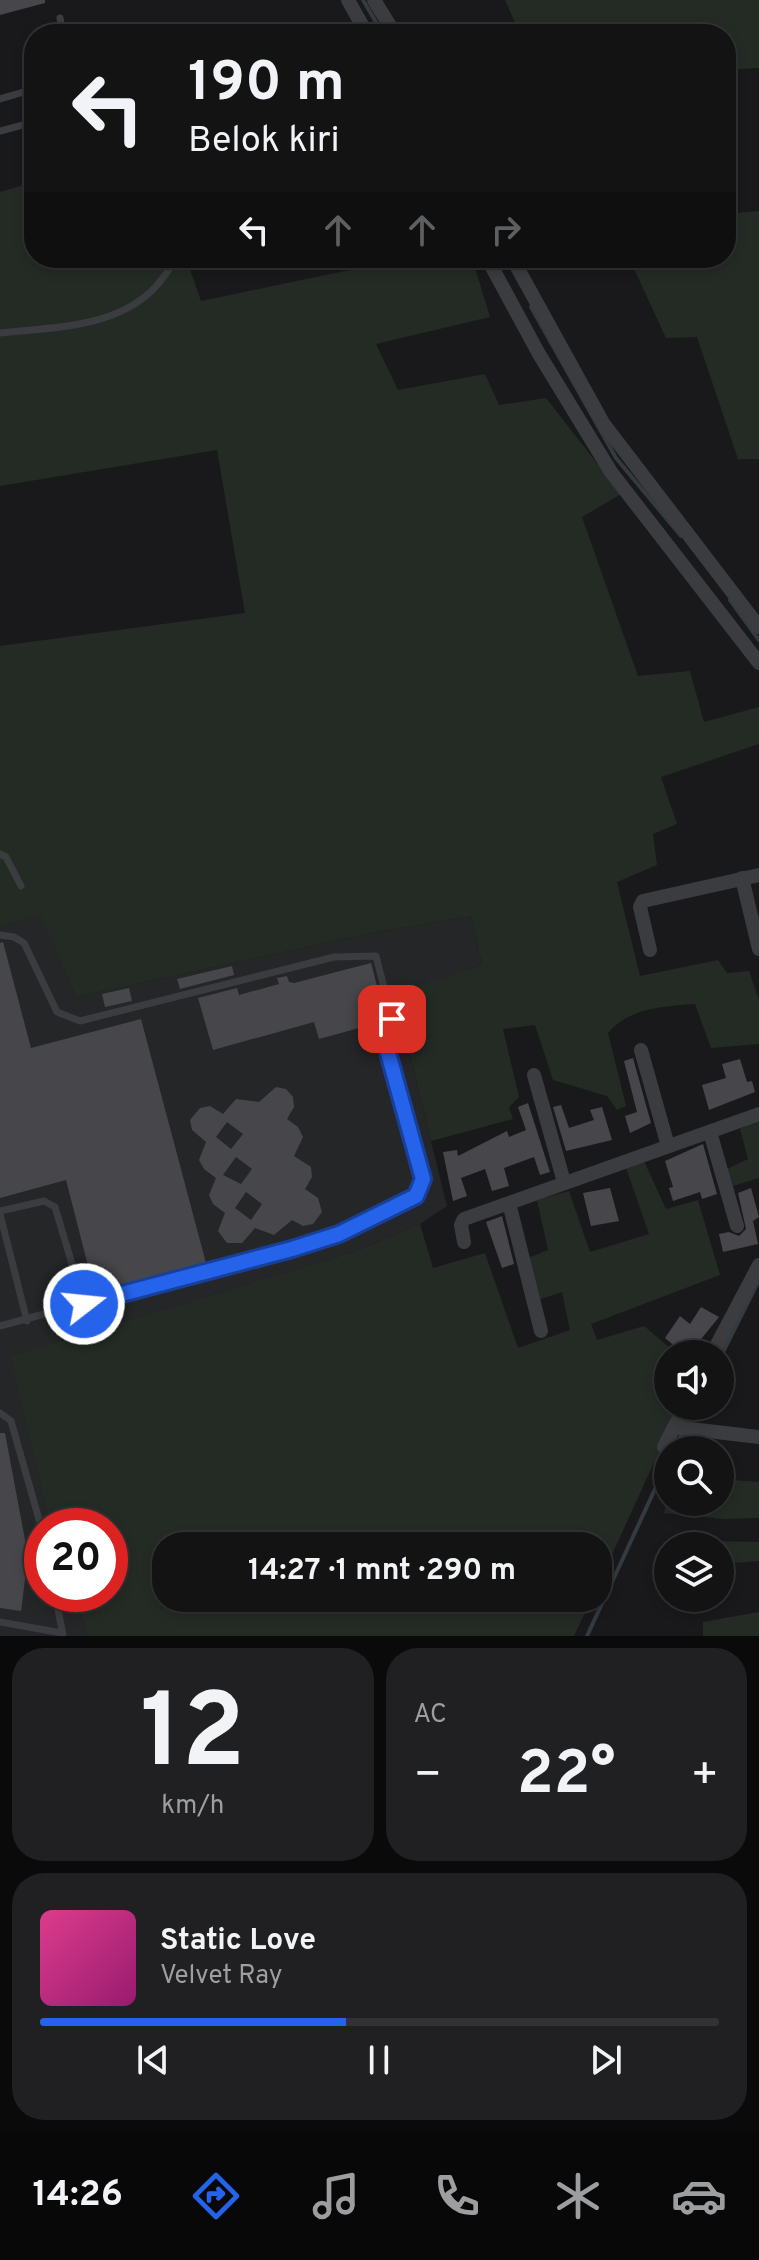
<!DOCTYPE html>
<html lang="id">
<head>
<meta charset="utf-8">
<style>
  :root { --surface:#131314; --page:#202022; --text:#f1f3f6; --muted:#9d9ea0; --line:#323234; --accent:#2563eb }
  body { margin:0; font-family:Overpass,sans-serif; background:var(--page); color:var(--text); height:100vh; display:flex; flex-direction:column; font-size:30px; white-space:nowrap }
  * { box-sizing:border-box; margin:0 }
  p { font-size:26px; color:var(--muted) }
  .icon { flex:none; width:44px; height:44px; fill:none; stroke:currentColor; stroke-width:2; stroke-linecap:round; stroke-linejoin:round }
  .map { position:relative; height:1636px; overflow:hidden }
  .details { display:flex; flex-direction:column; gap:12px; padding:12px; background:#0a0a0b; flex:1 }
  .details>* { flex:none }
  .banner { position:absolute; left:24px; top:24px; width:712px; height:244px; border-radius:32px; box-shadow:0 4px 12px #0003,0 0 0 2px var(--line); background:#131314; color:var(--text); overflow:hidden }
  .controls { position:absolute; left:654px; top:1340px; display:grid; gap:16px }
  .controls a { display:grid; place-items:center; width:80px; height:80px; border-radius:50%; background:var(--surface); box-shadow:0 4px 12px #0003,0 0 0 2px var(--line); font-size:40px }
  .speed { position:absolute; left:24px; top:1508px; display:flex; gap:16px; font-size:40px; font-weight:700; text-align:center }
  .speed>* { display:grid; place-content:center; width:104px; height:104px; border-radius:50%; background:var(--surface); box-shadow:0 4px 12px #0003,0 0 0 2px var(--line); line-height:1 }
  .speed .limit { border:12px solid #d22; background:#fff; color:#111 }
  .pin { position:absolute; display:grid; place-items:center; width:68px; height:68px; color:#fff; margin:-34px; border-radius:16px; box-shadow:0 4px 12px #0006 }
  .me { position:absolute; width:88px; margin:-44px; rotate:74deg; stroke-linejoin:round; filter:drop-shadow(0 0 6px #0008) }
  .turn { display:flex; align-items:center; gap:28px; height:168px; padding:0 32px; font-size:36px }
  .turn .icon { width:104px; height:104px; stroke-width:2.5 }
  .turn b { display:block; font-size:56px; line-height:68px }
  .lanes { display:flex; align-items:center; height:76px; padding:0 32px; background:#0003; justify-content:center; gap:40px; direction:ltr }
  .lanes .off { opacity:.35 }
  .big { font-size:60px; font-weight:700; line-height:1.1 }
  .details .card { flex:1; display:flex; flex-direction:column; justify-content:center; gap:12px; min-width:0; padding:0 28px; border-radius:32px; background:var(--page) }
  .details .dial { align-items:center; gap:0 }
  .dial b { font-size:104px; line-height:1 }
  .song { display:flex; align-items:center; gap:24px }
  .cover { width:96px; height:96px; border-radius:12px; background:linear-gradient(135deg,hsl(330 70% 55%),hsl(320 70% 35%)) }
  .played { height:8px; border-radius:4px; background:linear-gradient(90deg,var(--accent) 45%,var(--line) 45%) }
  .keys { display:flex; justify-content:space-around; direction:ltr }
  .heat { display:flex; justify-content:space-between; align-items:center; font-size:44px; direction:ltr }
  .details .tiles { flex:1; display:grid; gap:12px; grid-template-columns:1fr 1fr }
  .card:last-child { grid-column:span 2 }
  .trip { position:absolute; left:152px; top:1532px; width:460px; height:80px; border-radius:32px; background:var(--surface); box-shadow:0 4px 12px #0003,0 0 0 2px var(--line); font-weight:700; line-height:80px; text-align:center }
  .tabs { display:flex; height:128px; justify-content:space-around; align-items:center; background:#080808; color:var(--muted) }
  .tabs .icon { width:56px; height:56px }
  .tabs .current { color:var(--accent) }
  .tabs b { font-size:36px; color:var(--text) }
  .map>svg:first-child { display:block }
  .built { fill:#252628 }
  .green { fill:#242b25 }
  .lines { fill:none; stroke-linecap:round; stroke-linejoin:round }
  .stream { stroke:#333a40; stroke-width:4 }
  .building { fill:#47474b; fill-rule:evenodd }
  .service { stroke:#3b3c40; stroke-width:7 }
  .minor { stroke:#3b3c40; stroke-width:14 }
  .route-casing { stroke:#184099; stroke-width:20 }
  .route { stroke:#2563eb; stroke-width:14 }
</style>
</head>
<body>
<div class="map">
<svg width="759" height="1636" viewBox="0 0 759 1636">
  <rect width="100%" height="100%" fill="#19191b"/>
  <path class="built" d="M40,913L76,997L372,933L471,916L482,964L395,996L447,1206L420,1224L356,1251L12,1356L50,1526H42V1594H73L88,1636H0V927Z"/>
  <path class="green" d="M505,0H759V68L726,70V34H520Z
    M34,182V258H186L201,301L407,258H472L490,317L376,344L398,390L485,374L499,405L546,398L621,494L582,517L638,676L690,671L704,722L759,707V744L661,777L677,824L653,834L657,865L617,882L640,976L718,960L727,973L749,971L759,1000V1044L711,1048L695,1004C665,1006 628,1008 608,1033L626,1106L617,1110L607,1096L553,1080L535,1025L503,1029L519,1097L509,1107L513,1119L431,1141L395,995L482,964L471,916L372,933L76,997L40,914L0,927V646L245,613L217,450L0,486V192Z
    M759,211V459H738L697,337L666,338L629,258H726V214Z
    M759,1119V1178L733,1186L727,1169L748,1159L740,1129Z
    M643,1159L666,1209L698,1200L720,1275L591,1324L597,1340L644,1326L677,1354H668V1406H680L598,1585V1546H166V1598H592L574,1636H88L73,1594H110V1526H50L11,1356L356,1251L420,1224L433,1268L485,1253L518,1348L570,1330L562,1292L538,1300L528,1258L548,1250L537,1200L569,1191L590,1252L649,1234L625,1165Z
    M720,1479L759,1482V1518L723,1519L664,1513L668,1494V1502H720Z
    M670,1540L759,1542V1561L720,1564V1546H668V1556L664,1553Z
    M759,1612V1636H703V1622Z"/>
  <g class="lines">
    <path class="stream" d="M363,0L383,34
      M531,307L616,458L681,536
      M730,600L759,640
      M720,1358L758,1282
      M686,1425L696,1406
      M674,1450L682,1433
      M587,1636L668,1461"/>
  </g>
  <path class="building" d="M0,0H45V3L0,15Z
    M3,942L31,1048L141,1019L206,1263L95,1293L66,1180L0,1198V943Z
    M371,963L385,1017L381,1022L319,1039L314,1022L213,1050L198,998L237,988L239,995L279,984L277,978L287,976L289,982L294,983Z
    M232,966L234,975L180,989L177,979Z
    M129,988L132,1001L105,1007L102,994Z
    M633,1058L651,1123L630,1133L625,1116L637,1112L624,1061Z
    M740,1059L747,1082L752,1081L755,1092L709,1110L702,1085L726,1078L722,1064Z
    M276,1087L286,1089L293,1097L294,1107L287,1119L298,1127L303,1137L294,1156L311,1167L312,1177L305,1189L318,1198L322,1212L313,1224L303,1226L292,1220L274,1235L255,1228L242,1243H227L218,1231L225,1213L213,1204L209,1195L216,1178L204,1169L199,1160L206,1142L192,1130L190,1120L200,1108L210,1106L223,1114L236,1099L259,1102ZM227,1122L243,1134L231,1149L216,1137ZM236,1157L252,1169L241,1184L223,1175ZM246,1192L262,1204L251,1220L235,1208Z
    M528,1103L550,1172L540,1175L534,1157L504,1168L509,1186L492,1191L485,1169L461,1178L467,1196L453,1201L443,1152L457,1150L458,1156L507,1131L509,1137L526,1130L518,1107Z
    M561,1105L569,1128L594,1120L590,1110L602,1107L612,1140L566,1151L553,1107Z
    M703,1144L717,1194L702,1199L700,1192L673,1201L669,1188L673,1187L665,1161Z
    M610,1188L619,1221L591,1226L583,1193Z
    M751,1188L759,1217L753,1221L758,1244L723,1252L719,1234L729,1232L739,1236L746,1229L738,1193Z
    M502,1216L514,1264L502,1268L486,1222Z
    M701,1307L719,1317L689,1354H684L665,1338L680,1316L690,1324Z
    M0,1433H5L28,1556L21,1611L0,1608Z"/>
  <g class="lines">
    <path class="service" d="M60,18L63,34
      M0,99L34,89
      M0,131L34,122
      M0,333C55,327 126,328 162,279C167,272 173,266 174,258
      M0,854L6,857L21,886
      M0,935L14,937L24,943L57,1012L80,1021L334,957L376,956L392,1019L382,1031L423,1179L422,1189L409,1201L339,1234L0,1326
      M0,1211L44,1201L55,1207L84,1304
      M0,1214L27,1321
      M0,1413L11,1421L42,1530
      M55,1594L63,1635
      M0,1622L62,1633"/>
    <path class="minor" d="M348,0L367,34
      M374,0L395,34
      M487,258L539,354L611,472L759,663
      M512,258L603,423L759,627
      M742,878L759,949
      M650,950L640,907L643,901L759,875
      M641,1050L668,1146
      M534,1075L564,1182
      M710,1132L737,1226
      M509,1203L541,1331
      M464,1242L461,1225L464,1219L759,1114
      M712,1354L759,1265
      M674,1427L759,1437
      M664,1447L685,1406"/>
  </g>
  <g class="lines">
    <g class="route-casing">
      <path id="route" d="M84,1304L292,1249L339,1234L416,1196L423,1179L382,1031L392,1019"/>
    </g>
    <use href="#route" class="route"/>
  </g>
</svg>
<div class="controls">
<a><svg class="icon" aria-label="sound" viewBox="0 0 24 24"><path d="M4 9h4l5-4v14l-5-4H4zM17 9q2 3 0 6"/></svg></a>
<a><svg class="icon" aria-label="search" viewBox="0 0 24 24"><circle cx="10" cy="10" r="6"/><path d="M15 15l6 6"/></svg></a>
<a><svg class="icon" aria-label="layers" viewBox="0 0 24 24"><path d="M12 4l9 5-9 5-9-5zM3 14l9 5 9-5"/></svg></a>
</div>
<div class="speed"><div class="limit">20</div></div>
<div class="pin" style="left:392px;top:1019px;background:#d93025"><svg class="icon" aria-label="arrive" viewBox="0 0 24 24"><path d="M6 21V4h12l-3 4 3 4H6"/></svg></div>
<svg class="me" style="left:84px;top:1304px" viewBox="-20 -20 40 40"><circle r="17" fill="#2563eb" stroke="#fff" stroke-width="3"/><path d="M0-11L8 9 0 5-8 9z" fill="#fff"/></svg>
<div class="trip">14:27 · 1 mnt · 290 m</div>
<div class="banner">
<div class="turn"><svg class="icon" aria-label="left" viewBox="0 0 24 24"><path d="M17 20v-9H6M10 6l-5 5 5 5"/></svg><div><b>190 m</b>Belok kiri</div></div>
<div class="lanes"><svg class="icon" aria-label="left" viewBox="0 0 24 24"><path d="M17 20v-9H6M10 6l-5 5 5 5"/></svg><svg class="icon off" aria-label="ahead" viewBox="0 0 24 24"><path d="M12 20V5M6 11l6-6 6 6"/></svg><svg class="icon off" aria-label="ahead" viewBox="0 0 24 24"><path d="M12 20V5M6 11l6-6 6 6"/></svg><svg class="icon off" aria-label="right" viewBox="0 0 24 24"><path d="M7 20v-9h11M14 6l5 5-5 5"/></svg></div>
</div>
</div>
<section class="details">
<div class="tiles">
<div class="card dial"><b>12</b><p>km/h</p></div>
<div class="card"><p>AC</p>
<div class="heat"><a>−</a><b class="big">22°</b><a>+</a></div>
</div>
<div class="card">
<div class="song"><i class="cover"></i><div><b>Static Love</b><p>Velvet Ray</p></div></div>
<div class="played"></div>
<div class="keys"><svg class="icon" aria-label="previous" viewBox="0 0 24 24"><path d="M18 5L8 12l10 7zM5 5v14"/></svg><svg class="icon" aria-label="pause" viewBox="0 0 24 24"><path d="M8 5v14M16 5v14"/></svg><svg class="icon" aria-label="next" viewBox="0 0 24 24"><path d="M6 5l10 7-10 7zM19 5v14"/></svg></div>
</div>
</div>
</section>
<nav class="tabs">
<b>14:26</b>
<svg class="icon current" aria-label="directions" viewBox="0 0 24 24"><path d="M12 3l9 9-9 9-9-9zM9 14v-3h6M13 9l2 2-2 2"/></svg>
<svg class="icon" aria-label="music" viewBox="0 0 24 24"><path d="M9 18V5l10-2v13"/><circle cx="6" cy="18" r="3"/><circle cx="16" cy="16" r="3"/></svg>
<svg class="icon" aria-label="phone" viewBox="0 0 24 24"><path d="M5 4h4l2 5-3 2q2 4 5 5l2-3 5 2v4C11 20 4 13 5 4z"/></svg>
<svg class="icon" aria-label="climate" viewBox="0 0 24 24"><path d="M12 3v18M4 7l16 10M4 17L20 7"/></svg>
<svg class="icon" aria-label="car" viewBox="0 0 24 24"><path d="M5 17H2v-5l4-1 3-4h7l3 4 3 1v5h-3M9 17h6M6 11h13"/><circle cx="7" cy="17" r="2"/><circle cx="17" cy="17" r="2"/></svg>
</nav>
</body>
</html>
